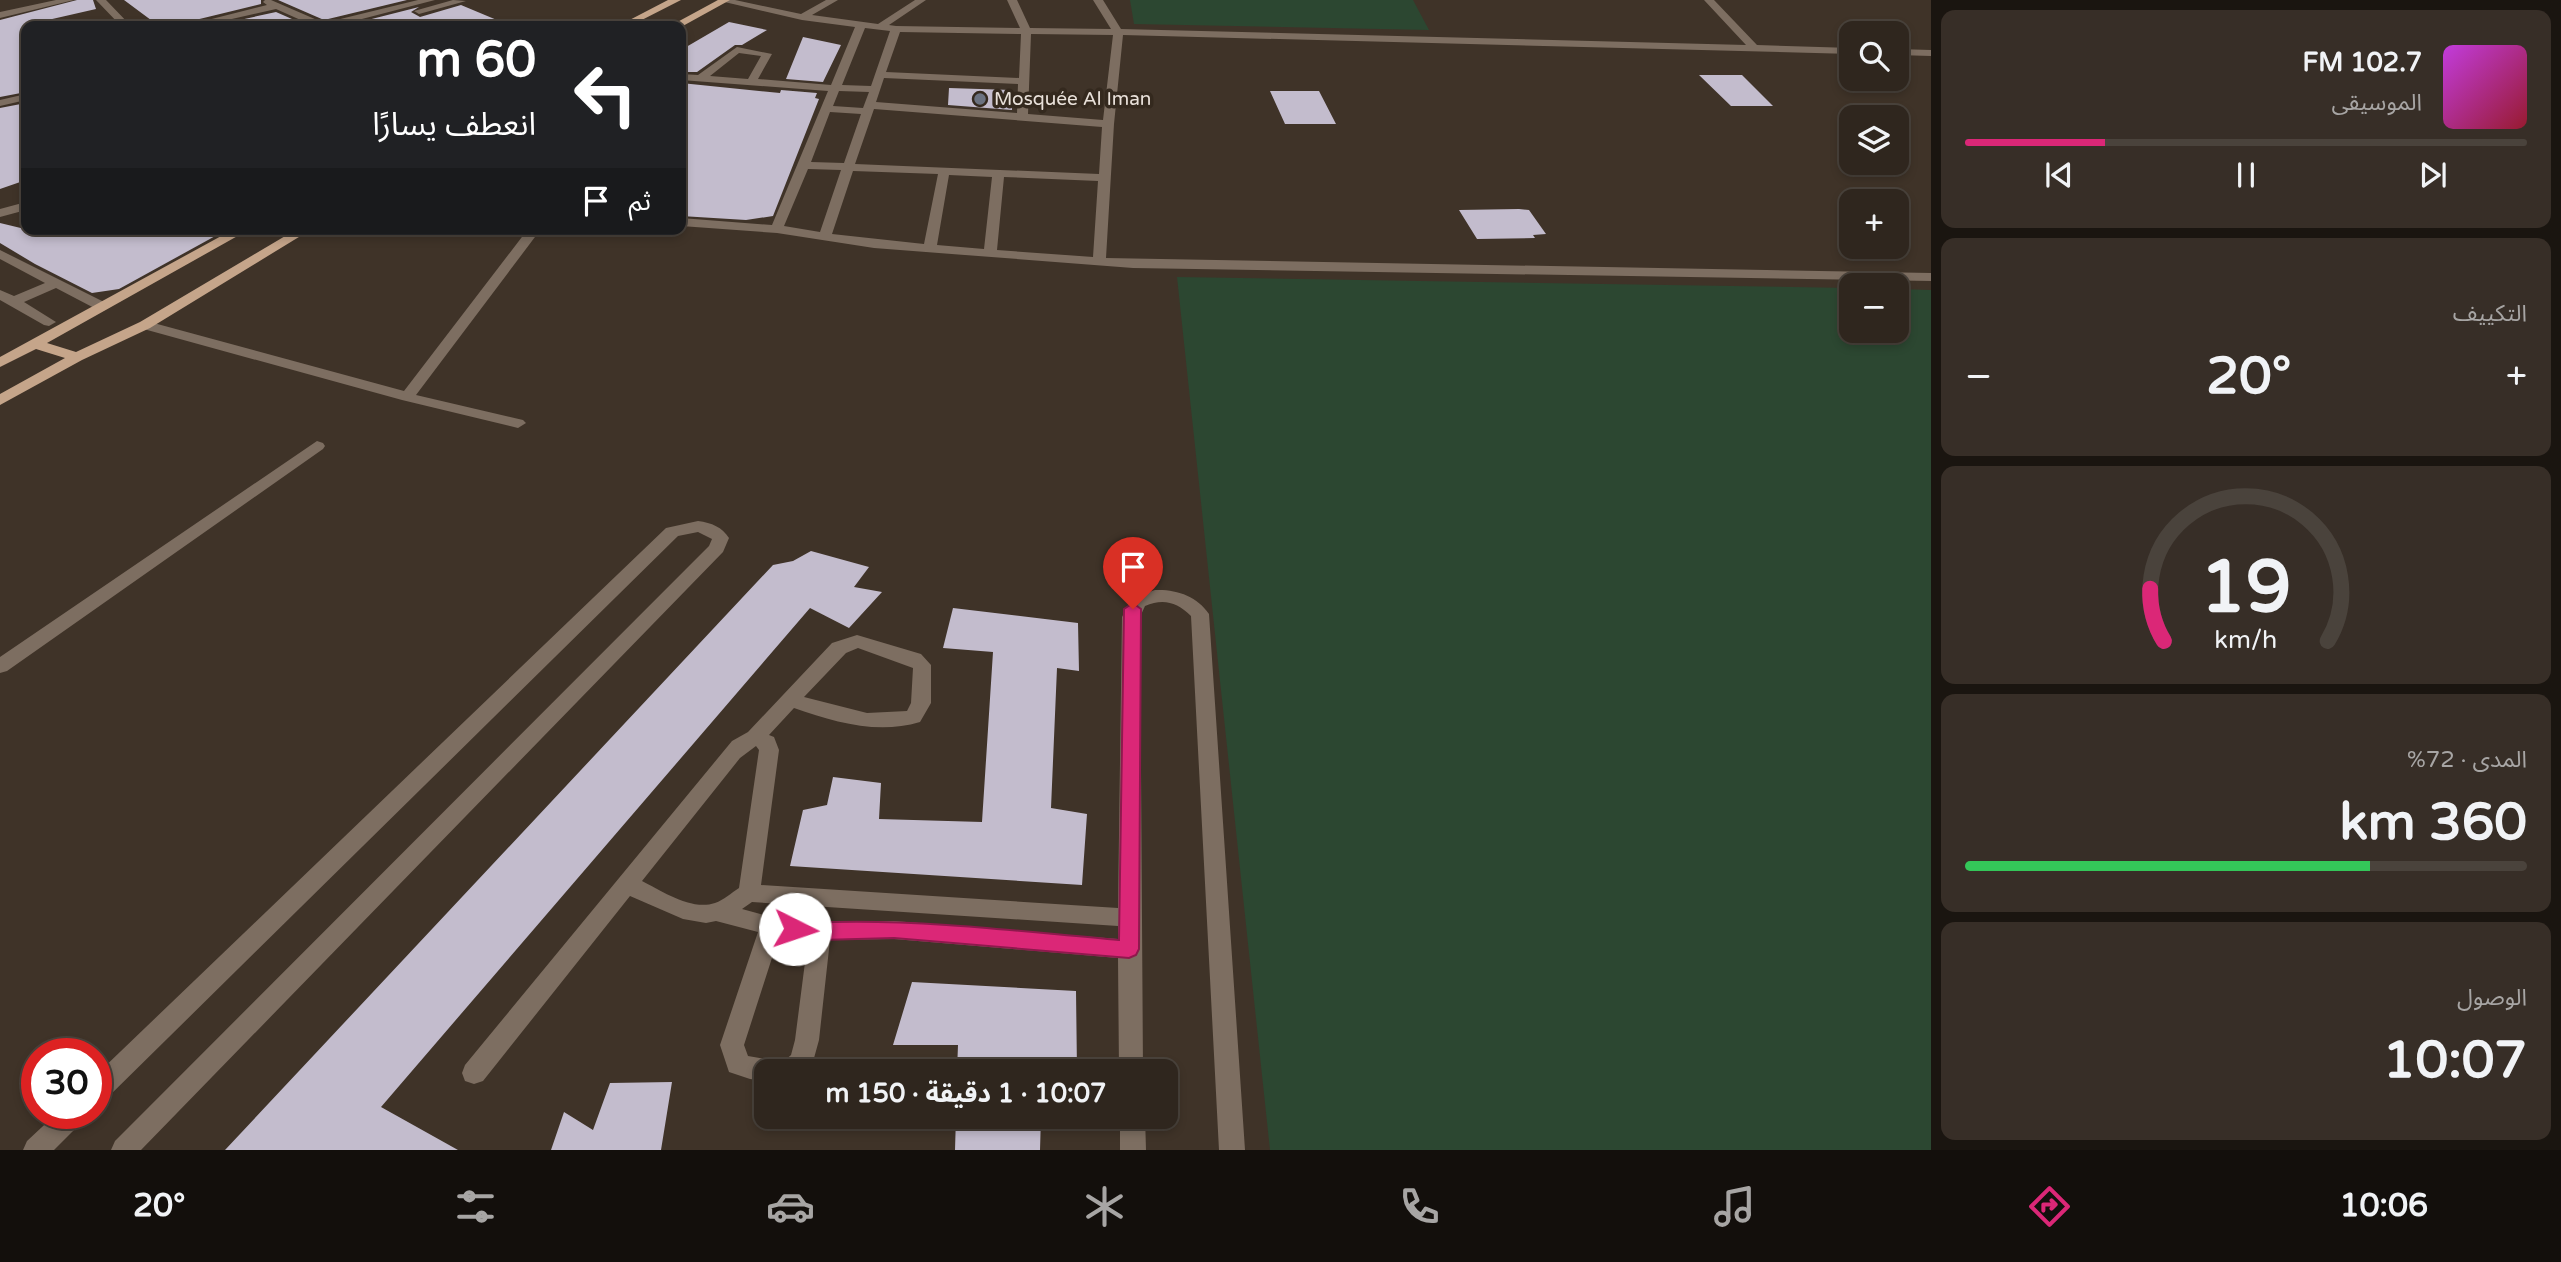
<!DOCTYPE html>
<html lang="ar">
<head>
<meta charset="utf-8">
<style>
  :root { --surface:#2f261e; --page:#372e27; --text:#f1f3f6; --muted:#a7a5a4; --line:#4a433c; --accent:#db2777 }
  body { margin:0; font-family:"Varela Round","Noto Sans Arabic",sans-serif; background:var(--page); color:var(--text); direction:rtl; height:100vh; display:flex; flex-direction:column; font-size:26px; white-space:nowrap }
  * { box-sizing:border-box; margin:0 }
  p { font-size:23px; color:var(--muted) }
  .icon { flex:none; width:38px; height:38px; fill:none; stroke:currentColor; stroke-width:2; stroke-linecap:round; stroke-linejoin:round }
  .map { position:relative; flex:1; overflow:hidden; direction:ltr }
  .side { display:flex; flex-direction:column; gap:10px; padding:10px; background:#1a1510; width:630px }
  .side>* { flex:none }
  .top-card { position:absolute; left:21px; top:21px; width:665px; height:214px; border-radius:14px; box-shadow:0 4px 10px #0003,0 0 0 2px var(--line); direction:rtl; background:#202124; color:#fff; overflow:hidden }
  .fabs { position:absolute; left:1839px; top:21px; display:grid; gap:14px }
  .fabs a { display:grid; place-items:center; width:70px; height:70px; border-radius:14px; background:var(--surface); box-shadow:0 4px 10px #0003,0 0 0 2px var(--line); font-size:35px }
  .speed { position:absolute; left:21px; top:1038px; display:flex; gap:14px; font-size:35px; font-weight:700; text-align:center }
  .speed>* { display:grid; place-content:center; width:91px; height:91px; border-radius:50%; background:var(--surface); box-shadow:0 4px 10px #0003,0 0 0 2px var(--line); line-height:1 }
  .speed .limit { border:10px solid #d22; background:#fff; color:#111 }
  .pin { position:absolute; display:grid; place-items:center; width:60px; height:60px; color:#fff; margin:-72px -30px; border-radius:50% 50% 50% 0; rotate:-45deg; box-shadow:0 0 7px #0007 }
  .pin .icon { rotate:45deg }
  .me { position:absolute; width:77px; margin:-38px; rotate:94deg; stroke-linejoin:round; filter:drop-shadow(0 0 5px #0008) }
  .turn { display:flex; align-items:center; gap:24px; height:147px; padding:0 35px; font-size:32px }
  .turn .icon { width:91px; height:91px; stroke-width:2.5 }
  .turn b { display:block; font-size:49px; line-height:60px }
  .then { display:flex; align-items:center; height:66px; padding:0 35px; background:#0003; gap:14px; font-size:26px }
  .big { font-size:52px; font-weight:700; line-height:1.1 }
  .side .card { flex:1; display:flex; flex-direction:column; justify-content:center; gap:10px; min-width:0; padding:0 24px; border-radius:14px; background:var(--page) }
  .side .dial { align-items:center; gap:0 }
  .dial svg { height:182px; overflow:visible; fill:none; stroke:var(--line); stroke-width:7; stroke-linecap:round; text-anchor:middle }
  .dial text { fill:var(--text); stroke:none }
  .song { display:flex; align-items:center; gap:21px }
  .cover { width:84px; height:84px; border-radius:10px; background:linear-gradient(135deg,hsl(290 70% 55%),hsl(350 70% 35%)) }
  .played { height:7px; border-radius:4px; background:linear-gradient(90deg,var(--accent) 25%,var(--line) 25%) }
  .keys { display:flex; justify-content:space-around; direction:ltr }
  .heat { display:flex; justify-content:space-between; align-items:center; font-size:38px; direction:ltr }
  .charge { height:10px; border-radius:5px; background:linear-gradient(90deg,#34c759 72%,var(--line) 0) }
  .trip { position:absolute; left:754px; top:1059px; width:424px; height:70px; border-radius:14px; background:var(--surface); box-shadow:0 4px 10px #0003,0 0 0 2px var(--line); font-weight:700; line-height:70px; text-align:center; direction:rtl }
  .tab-bar { display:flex; height:112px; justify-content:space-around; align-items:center; background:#130f0c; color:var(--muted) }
  .tab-bar .icon { width:49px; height:49px }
  .tab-bar .active { color:var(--accent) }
  .tab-bar b { font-size:32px; color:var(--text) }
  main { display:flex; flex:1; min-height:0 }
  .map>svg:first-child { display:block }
  .green { fill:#2c4731 }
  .building { fill:#c3bccd }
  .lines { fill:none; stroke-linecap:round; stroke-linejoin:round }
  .minor { fill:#7d6e61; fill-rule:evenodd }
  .major { fill:#c5a58a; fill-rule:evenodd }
  .route { fill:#db2777; stroke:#8e194d; stroke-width:2 }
  .worship-dot { fill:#6b7280; stroke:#34291e; stroke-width:2.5 }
  .labels { text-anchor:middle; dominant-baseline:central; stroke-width:7; stroke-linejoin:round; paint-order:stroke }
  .far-poi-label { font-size:19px; fill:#e9e1da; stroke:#34291e; text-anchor:start }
</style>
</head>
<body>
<main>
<section class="side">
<div class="card">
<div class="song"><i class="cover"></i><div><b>102.7 FM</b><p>الموسيقى</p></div></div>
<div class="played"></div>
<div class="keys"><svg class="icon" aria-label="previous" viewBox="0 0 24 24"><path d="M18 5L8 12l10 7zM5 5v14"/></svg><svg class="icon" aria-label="pause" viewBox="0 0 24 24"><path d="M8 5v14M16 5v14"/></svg><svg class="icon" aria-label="next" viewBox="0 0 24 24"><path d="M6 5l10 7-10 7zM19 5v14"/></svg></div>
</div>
<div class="card"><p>التكييف</p>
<div class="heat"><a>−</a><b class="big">20°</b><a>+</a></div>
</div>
<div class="card dial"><svg viewBox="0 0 100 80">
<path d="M14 69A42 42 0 1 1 86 69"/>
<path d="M14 69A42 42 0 0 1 8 46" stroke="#db2777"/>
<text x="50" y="56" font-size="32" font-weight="700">19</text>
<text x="50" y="72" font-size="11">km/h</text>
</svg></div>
<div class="card"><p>المدى · 72%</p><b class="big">360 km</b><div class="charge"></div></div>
<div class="card"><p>الوصول</p><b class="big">10:07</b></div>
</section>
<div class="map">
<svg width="1931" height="1150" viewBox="0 0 1931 1150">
  <rect width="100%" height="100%" fill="#3f3328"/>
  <path class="green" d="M1130,0H1413L1429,30L1134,24Z
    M1177,277L1851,288L1852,331H1897V289L1931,290V1150H1270Z"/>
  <path class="building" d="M77,0H93L96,9L26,25V92L0,97V20Z
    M124,0H261V4L183,23L181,26H159Z
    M278,0H407L324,20Z
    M461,5L511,26H344L419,7L411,12L420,17Z
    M276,12L308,26H212Z
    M729,22L767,30L742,45H735L697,72H681V50Z
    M803,37L841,45L823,82L786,79Z
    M1699,75H1742L1773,106H1731Z
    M681,83L780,93L781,90L817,93L815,98L819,99L773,216L746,220L681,216Z
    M949,88L1011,90L1012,110L948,105Z
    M1270,91H1319L1336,124H1285Z
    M26,103V180L0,189V108Z
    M1519,209L1529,210L1546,234L1533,235L1535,238L1477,239L1459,210Z
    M0,223L58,237L72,229H228L119,289L92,293L35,264L0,243Z
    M811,551L869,567L854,587L882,592L849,628L810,608L381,1107L458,1150H225L773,565L793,561Z
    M953,608L1078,623L1079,671L1057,668L1051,808L1087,814L1082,885L790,866L803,810L827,805L833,777L881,783L879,819L982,822L993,652L943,648Z
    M912,982L1076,991L1077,1071H957L958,1045H893Z
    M672,1082L661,1150H551L564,1112L593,1130L610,1083Z
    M956,1116H1041L1040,1150H955Z"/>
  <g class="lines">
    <path class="minor" d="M56,0H74L0,18V12Z
      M96,0H106L131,26H121Z
      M265,0H271L324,23L418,0H435L335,26H314L276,9L201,26H184L267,5L263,2Z
      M453,0L466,1L419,14L414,11Z
      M716,0H735L801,14L826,0H838L812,15L878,24L915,0H926L889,25L896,26L1020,28L1007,0H1017L1030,28L1111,29L1093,0H1103L1121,29L1746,45L1704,0H1714L1757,45L1852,48V54L1123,35L1114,124L1106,258L1931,273V281L1133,268L874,248L777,233L681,226V218L772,225L828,91L681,80V74L698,75L737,47L772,54L758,79L831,85L855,27L802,20ZM865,28L890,31L871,86L842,85ZM900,32L1021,34L1019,78L886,72ZM1031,34L1113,35L1103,120L1028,114ZM739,53L761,56L748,79L710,76ZM884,78L1018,84L1017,113L876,102ZM839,91L869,92L863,108L833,106ZM874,109L1102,127L1099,174L855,164ZM830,112L861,114L844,163L811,162ZM808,169L841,170L820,232L784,226ZM853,171L938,174L924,244L832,234ZM949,175L992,177L984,249L937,245ZM1004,177L1098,181L1093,257L997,250Z
      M1897,49L1931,50V56L1897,55Z
      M26,94V100L0,106V100Z
      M26,202V210L0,217V209Z
      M528,229H541L416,395L523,420L526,423L518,428L402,400L140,328L138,325L145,321L150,322L404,391Z
      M0,250L108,304L110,307L103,311L98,310L56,288L24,302L56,322L49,326L44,325L0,300V290L14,296L45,283L0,259Z
      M317,441L323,443L325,446L323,449L7,671L0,673V657Z
      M698,521C712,523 722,527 729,538L723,552L141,1150H111L115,1141L709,546L712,539L698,532L678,536L105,1100L96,1103V1075L666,528Z
      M1155,590C1176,589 1197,596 1209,614L1245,1150H1219L1191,616C1177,602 1163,598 1145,606L1140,617L1143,1071H1119L1118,958L894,939L830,940L819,1040L811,1069L766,1071V1081L750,1079L729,1072L720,1045L758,932L716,921L706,923L683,919L630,896L483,1081L474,1084L465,1081L462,1073L465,1065L732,741L748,732L832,643L857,635L921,654L931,665V703L920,722C877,735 835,722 794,708L769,735L774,737L779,750L761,885L1118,908L1122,617L1132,598ZM858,648L913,668L911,703L907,711L867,713L804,697L846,653ZM756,746L759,750L739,888C731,893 724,900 715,903C691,911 662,891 642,881L740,758ZM752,902L1118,926V939L894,921L820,922L771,917L742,909ZM779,936L808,939L795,1040L791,1055L783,1062L748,1056L744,1045Z
      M57,1113H86L83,1121L54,1150H23L27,1141Z
      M1120,1116H1145L1146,1150H1120Z"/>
    <path class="major" d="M668,0H681L630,26H618Z
      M718,0H730L681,27L670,26Z
      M234,229H250L47,343L76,352L140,322L297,229H312L150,328L82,360L0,405V394L65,358L36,349L0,367V357Z"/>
  </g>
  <path class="route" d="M1133,603L1141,609L1139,949L1136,955L1129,958L894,938L820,940L788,935L785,929L788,923C802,918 821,923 836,922C930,920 1025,932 1119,940L1124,609Z"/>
  <circle class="worship-dot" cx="980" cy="99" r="7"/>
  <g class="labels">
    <g class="far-poi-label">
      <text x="994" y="99">Mosquée Al Iman</text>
    </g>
  </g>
</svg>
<div class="fabs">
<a><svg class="icon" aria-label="search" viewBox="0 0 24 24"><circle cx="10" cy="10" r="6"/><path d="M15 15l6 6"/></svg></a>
<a><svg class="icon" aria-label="layers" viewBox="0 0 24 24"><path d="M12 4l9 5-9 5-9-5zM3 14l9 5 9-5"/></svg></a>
<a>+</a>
<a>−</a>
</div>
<div class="speed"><div class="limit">30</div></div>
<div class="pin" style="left:1133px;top:609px;background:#d93025"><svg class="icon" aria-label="arrive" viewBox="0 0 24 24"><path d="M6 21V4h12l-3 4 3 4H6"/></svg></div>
<svg class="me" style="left:795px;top:929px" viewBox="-20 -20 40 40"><circle r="19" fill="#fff"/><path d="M0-13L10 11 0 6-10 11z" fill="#db2777"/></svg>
<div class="trip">10:07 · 1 دقيقة · 150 m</div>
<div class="top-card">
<div class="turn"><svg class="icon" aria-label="left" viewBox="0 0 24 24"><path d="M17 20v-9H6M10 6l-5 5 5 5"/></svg><div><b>60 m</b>انعطف يسارًا</div></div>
<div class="then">ثم<svg class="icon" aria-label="arrive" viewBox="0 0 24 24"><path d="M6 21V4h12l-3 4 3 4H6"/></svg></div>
</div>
</div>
</main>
<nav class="tab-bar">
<b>10:06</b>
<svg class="icon active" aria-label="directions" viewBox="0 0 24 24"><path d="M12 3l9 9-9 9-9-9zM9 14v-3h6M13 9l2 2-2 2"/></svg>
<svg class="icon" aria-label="music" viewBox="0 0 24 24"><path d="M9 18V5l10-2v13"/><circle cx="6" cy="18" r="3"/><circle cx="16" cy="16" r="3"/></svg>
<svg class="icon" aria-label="phone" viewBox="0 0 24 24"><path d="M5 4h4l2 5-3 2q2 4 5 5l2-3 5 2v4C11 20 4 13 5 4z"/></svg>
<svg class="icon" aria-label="climate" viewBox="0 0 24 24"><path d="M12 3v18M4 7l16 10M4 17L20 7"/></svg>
<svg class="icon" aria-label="car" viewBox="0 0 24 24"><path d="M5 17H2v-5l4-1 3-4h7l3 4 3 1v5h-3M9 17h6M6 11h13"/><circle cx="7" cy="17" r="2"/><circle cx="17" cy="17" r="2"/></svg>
<svg class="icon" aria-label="filters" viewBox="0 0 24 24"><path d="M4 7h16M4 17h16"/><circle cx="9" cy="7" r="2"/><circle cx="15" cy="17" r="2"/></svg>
<b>20°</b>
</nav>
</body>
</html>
